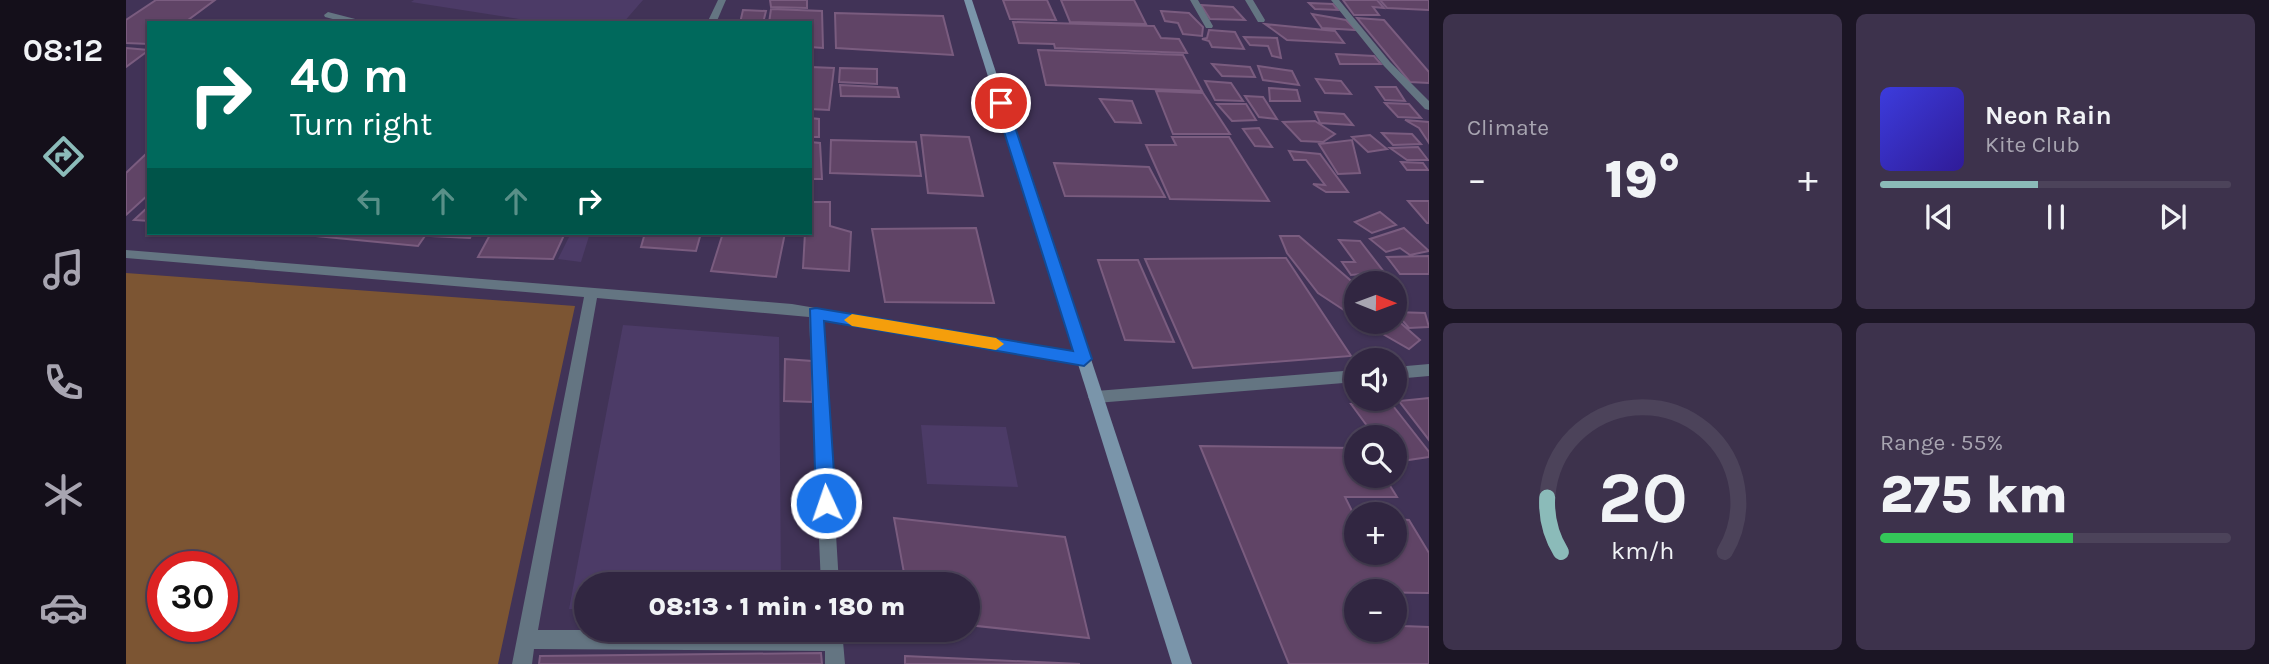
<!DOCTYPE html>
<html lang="en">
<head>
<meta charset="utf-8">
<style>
  :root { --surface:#312641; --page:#3d324c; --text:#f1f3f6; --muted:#a8a5b1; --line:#4c435a; --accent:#8bbbb9 }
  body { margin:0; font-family:Karla,sans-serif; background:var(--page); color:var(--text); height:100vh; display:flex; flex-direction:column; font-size:26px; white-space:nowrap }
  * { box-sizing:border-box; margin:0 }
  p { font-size:23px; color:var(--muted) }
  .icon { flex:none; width:38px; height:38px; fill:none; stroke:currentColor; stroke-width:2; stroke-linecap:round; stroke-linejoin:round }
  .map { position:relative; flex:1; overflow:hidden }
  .sheet { display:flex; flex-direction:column; gap:14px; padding:14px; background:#1b1524; width:840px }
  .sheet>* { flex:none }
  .hud { position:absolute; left:21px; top:21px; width:665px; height:214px; border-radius:0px; box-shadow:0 2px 5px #0004,0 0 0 2px var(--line); background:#00695c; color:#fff; overflow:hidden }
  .needle { width:46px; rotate:91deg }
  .fabs { position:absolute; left:1218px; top:271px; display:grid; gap:14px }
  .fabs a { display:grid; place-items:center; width:63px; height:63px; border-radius:50%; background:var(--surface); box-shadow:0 2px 5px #0004,0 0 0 2px var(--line); font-size:35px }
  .speed { position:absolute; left:21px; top:551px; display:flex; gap:14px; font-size:35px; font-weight:700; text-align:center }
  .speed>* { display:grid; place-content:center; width:91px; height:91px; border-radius:50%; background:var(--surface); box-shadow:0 2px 5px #0004,0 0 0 2px var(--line); line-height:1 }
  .speed .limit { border:10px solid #d22; background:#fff; color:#111 }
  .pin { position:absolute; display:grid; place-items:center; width:60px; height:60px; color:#fff; margin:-30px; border:4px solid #fff; border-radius:50%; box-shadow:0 2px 7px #0007 }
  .me { position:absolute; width:77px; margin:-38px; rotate:357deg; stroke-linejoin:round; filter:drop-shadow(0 0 5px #0008) }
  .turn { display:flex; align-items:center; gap:24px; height:147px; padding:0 28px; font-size:32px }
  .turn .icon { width:91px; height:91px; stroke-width:2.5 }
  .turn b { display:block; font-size:49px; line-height:60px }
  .lanes { display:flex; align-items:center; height:66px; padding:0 28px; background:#0003; justify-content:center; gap:35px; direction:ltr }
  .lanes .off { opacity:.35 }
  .big { font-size:52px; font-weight:800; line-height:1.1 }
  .sheet .tile { flex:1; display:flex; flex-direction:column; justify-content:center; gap:10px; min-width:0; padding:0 24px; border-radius:10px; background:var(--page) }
  .sheet .dial { align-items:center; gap:0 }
  .dial svg { height:182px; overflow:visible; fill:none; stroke:var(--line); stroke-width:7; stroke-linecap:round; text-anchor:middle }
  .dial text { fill:var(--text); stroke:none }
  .song { display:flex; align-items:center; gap:21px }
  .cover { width:84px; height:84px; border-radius:10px; background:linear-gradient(135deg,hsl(240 70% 55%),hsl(250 70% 35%)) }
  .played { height:7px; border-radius:4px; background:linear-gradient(90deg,var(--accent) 45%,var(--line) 45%) }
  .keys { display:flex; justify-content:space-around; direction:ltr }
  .heat { display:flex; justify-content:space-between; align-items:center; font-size:38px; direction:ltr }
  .charge { height:10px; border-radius:5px; background:linear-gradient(90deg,#34c759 55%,var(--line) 0) }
  .sheet .tiles { flex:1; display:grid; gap:14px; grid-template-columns:repeat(2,1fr) }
  .trip { position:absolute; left:448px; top:572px; width:406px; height:70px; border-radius:35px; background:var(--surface); box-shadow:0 2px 5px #0004,0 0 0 2px var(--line); font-weight:800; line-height:70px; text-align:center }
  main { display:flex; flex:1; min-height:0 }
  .menu { display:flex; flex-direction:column; width:126px; justify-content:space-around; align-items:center; background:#140f1a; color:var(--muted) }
  .menu .icon { width:49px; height:49px }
  .menu .active { color:var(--accent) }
  .menu b { font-size:32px; color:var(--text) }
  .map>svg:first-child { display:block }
  .built { fill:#4c3b67 }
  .green { fill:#7c5533; fill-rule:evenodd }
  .building { fill:#604466; stroke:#7a5c7f; stroke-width:2 }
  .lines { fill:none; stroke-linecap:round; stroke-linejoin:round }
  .lane { fill:#647582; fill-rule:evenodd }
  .street { fill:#647582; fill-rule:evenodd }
  .secondary { fill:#7a95aa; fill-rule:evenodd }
  .route { fill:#1a73e8; stroke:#114b97; stroke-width:2 }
  .slow { fill:#f59e0b }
</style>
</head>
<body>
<main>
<nav class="menu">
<b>08:12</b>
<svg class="icon active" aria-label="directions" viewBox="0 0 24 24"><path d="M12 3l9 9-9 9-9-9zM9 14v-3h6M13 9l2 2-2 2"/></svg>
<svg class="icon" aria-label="music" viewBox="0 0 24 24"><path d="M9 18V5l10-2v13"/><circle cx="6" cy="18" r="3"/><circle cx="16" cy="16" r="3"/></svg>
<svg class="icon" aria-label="phone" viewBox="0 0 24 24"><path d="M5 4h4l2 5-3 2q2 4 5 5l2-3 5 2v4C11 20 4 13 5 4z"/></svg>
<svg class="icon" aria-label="climate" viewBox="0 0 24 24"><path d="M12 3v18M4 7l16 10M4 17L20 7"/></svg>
<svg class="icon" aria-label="car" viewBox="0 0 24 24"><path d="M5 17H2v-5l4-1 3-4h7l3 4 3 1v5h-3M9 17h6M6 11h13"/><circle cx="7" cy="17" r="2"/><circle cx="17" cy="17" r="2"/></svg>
</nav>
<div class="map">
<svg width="1303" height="664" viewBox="0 0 1303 664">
  <rect width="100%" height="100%" fill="#413357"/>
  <path class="built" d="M288,0H517L497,23H419L285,2Z
    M445,233H464L455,262L432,259Z
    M497,325L653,337L655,584H460V609H443Z
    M795,425L880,427L892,487L801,484Z"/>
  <path class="green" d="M0,273L449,306L372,664H0ZM37,567H96V626H37Z"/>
  <path class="building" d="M30,0H89L58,23H23V44L0,43V20Z
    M644,0H681V8L645,7Z
    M877,0H921L930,20L884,19Z
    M935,0H1008L1020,24L944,22Z
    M1217,0H1251L1258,8L1247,7L1253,15H1228Z
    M1254,0H1303V10L1261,8Z
    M1183,3L1207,4L1212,10L1189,9Z
    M1075,5L1107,7L1119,20L1084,19Z
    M645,9L696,11L697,48L684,47V23H643Z
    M617,10L640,11L637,23H614Z
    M1035,11L1063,13L1077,27L1076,36L1057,34L1052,23L1039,21Z
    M709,13L817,16L827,55L710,48Z
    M1186,14L1220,20L1230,30L1196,28Z
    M1231,18L1258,20L1303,72V83L1284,82Z
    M887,22L1028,26L1035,38L1053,39L1061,53L929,48L928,44L893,43Z
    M1139,24L1209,31L1218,43L1161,40Z
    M1083,30L1109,32L1118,49L1086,47L1083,41L1076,39L1081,38Z
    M1118,37L1151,38L1155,58L1146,56L1142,46L1124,45Z
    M0,48L23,50L0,67Z
    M912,50L1057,55L1076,91L920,85Z
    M1210,54L1248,56L1255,64H1214Z
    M1086,64L1124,67L1129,77L1096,76Z
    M1132,66L1166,71L1173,85L1137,80Z
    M684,67L708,68L703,110L684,109Z
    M714,68L751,69V84L713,82Z
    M1190,79L1215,81L1225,94L1199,93Z
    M1079,81L1105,83L1117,101L1089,100Z
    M714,85L771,88L773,97L715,96Z
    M1250,87H1270L1279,101L1259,100Z
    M1143,88L1171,90L1174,101H1144Z
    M1030,91L1077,93L1104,134H1047Z
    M1119,96L1137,97L1151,119L1133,117Z
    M974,99L1006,101L1015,123L989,122Z
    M1259,103L1283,104L1295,118L1272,117Z
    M1091,104H1120L1130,120L1106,121Z
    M1189,112L1218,114L1227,125L1194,123Z
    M684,118L693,119V137H684Z
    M1279,120L1303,122V143L1293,128Z
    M1189,121L1209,134L1197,142L1175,141L1157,122Z
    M1133,128L1146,147L1129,146L1117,129Z
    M1256,133L1286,134L1295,144L1267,145Z
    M795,135L843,137L857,196L802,193Z
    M1244,135L1261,149L1242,152L1226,137Z
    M1046,137H1103L1143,201L1044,199L1020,145H1050Z
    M705,140L790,142L795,176L704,173Z
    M1226,140L1234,173L1212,174L1193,144Z
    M684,142L694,143L696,179H684Z
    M1292,147L1302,160H1281L1264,148Z
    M23,151V194L0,215V173Z
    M1163,151L1194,154L1222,192H1200L1187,184L1199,185L1180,160H1168Z
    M1275,162L1297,163L1302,170H1281Z
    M928,163L1023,167L1039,197L939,196Z
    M1282,201H1303V223H1301Z
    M684,202H704V226L725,232L723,271L677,268L679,233H684Z
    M23,206V221L8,220Z
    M1254,212L1270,225L1246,233L1229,222Z
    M850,228L868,303L759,302L746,229Z
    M1278,228L1303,251L1284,255L1274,248L1260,252L1244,239Z
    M159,233H301L292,246Z
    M308,233H346L344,238L306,236Z
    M365,233H439L427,259L352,257Z
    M519,233H575L570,251L515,247Z
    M597,233H659L650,277L585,271Z
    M1154,236H1173L1230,285V318L1192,293L1161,253Z
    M1213,240L1234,241L1258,272L1225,275L1216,262H1229Z
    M1303,256V274H1274L1261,257Z
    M1160,258L1225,356L1067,368L1019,259Z
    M972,260H1012L1048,342L999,340Z
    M1269,312L1299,313L1303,327L1283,328Z
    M1269,318L1294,340L1283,349L1236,322H1269Z
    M659,359L686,361V402L658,401Z
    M1303,398V440L1273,401Z
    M1264,402L1303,452V457L1269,462V438H1250L1225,404Z
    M1074,446L1230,448V476H1258L1271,497H1219L1230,519V553H1269V519L1283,520L1303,553V593L1230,592V630H1269V610L1277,626L1303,627V664H1163Z
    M768,518L939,537L963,638L842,625V584H780Z
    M695,653L696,664H413L414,656Z
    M779,656L954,664H779Z"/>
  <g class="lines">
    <path class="lane" d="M592,0H600L590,23H581Z"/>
    <path class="street" d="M1064,0H1072L1087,26L1086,28H1080Z
      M1119,0H1127L1139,20L1138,22H1132Z
      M1205,0H1213L1264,62L1303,101V110L1299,109L1258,66Z
      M202,12L237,21L238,23H222L199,17L198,15Z
      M0,250L666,304L958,353L963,355L965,359L963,363L958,365L697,319L713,584H695L683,317L471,298L412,630H716L719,664H699V651L408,649L406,664H386L458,297L0,258Z
      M1303,364V376L1269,379V367Z
      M1230,370V382L970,403L965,401L962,397L965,393L970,391Z"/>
    <path class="secondary" d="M838,0H846L1066,664H1046Z"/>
  </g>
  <path class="route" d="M875,99L881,103L966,359L958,366L698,321L710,503L707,510L700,512L693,510L690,503L684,309L690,308L947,351L869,103Z"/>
  <path class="slow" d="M726,314L870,338L878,344L870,350L726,326L718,320Z"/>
</svg>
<div class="fabs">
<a><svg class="needle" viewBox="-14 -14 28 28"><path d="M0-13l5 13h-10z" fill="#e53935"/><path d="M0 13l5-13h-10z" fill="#a8a5b1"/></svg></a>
<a><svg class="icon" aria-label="sound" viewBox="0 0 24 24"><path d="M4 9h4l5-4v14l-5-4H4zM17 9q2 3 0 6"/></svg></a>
<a><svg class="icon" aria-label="search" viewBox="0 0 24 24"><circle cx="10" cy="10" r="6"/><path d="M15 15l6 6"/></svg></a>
<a>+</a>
<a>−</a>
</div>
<div class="speed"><div class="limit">30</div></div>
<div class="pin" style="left:875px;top:103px;background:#d93025"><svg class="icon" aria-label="arrive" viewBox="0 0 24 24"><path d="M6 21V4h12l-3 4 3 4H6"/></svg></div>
<svg class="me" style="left:700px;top:503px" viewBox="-20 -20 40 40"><circle r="17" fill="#1a73e8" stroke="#fff" stroke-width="3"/><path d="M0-11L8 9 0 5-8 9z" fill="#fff"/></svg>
<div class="trip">08:13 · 1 min · 180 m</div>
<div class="hud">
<div class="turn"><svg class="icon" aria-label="right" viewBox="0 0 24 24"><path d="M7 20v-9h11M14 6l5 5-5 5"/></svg><div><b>40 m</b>Turn right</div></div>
<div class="lanes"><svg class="icon off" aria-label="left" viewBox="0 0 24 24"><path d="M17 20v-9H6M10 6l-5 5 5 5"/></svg><svg class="icon off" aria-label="ahead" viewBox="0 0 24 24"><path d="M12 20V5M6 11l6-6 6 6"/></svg><svg class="icon off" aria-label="ahead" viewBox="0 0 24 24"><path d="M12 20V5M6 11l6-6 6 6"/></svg><svg class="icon" aria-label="right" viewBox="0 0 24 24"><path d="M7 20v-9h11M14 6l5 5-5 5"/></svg></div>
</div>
</div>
<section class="sheet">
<div class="tiles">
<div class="tile"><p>Climate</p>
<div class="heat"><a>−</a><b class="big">19°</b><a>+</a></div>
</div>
<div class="tile">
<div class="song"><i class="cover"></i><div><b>Neon Rain</b><p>Kite Club</p></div></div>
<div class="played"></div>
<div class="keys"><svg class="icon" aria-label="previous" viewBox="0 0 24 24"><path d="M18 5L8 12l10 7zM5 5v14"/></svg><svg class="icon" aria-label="pause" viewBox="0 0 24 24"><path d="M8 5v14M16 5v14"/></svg><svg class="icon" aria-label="next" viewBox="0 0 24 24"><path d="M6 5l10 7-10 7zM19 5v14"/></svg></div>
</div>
<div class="tile dial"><svg viewBox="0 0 100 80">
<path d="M14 69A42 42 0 1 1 86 69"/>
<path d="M14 69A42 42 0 0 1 8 45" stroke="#8bbbb9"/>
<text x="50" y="56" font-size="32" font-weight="700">20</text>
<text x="50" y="72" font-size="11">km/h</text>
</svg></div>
<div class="tile"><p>Range · 55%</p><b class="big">275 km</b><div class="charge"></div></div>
</div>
</section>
</main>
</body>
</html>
